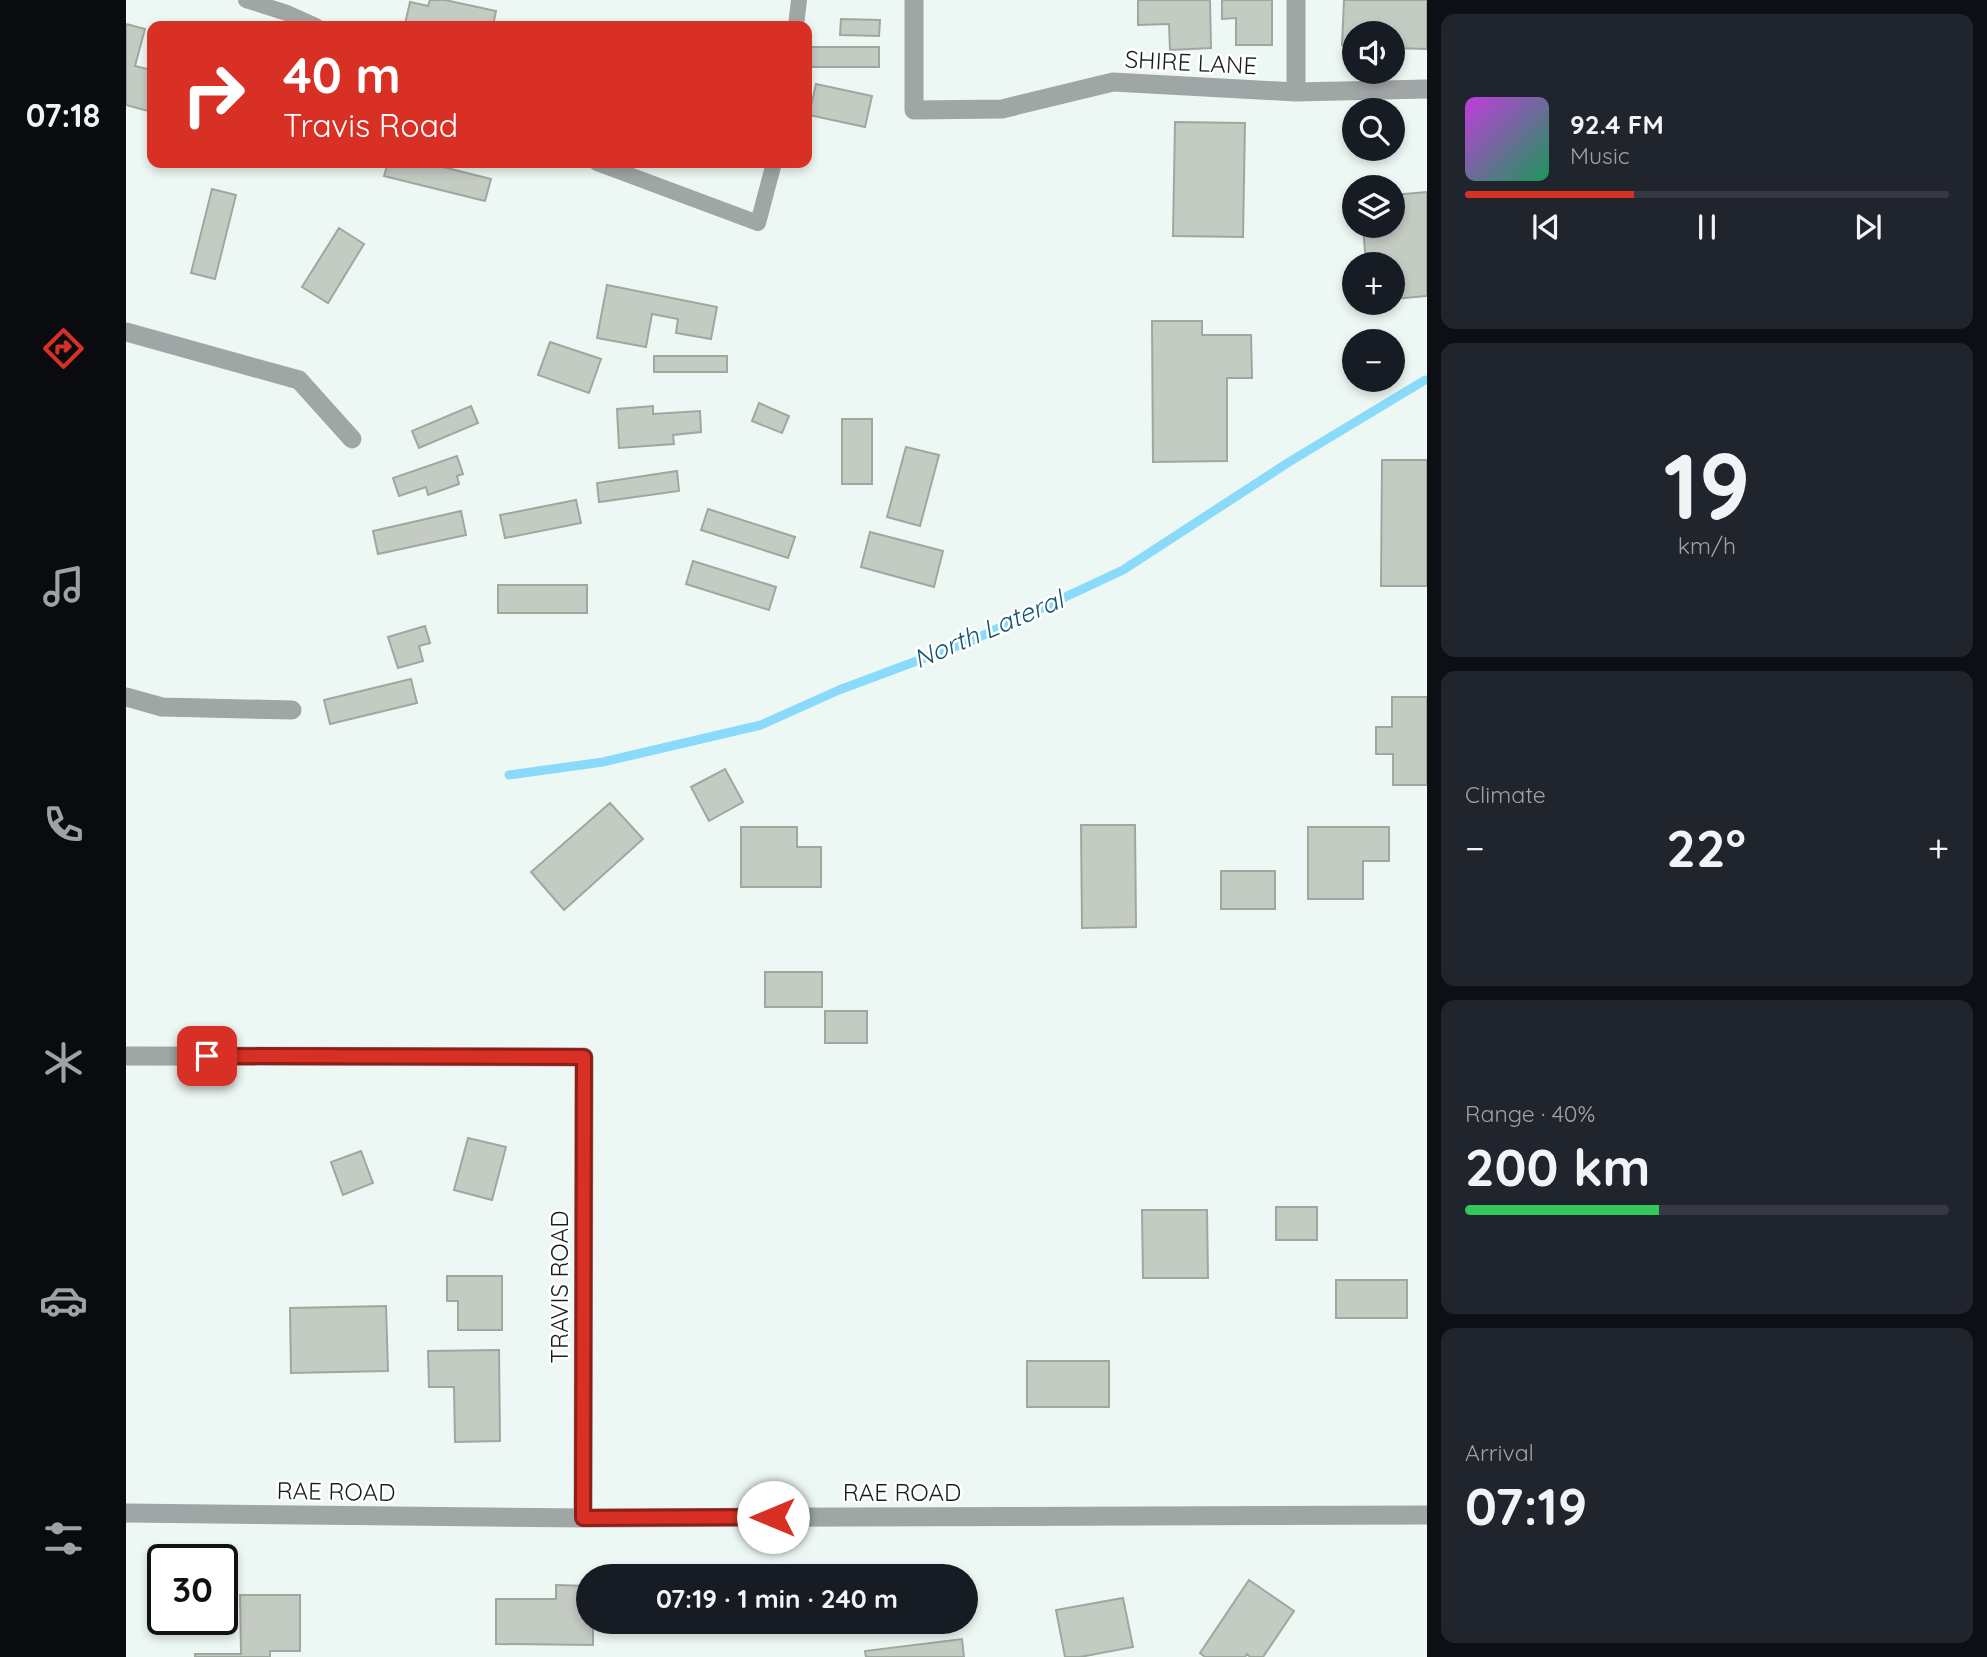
<!DOCTYPE html>
<html lang="en">
<head>
<meta charset="utf-8">
<style>
  :root { --surface:#171b24; --page:#20242c; --text:#f1f3f6; --muted:#9ea1a6; --line:#363941; --accent:#d93025 }
  body { margin:0; font-family:Quicksand,sans-serif; background:var(--page); color:var(--text); height:100vh; display:flex; flex-direction:column; font-size:26px; white-space:nowrap }
  * { box-sizing:border-box; margin:0 }
  p { font-size:23px; color:var(--muted) }
  .icon { flex:none; width:38px; height:38px; fill:none; stroke:currentColor; stroke-width:2; stroke-linecap:round; stroke-linejoin:round }
  .map { position:relative; flex:1; overflow:hidden }
  .drawer { display:flex; flex-direction:column; gap:14px; padding:14px; background:#0d0f14; width:560px }
  .drawer>* { flex:none }
  .banner { position:absolute; left:21px; top:21px; width:665px; height:147px; border-radius:14px; box-shadow:0 4px 10px #0003; background:#d93025; color:#fff; overflow:hidden }
  .controls { position:absolute; left:1216px; top:21px; display:grid; gap:14px }
  .controls a { display:grid; place-items:center; width:63px; height:63px; border-radius:50%; background:var(--surface); box-shadow:0 4px 10px #0003; font-size:35px }
  .speed { position:absolute; left:21px; top:1544px; display:flex; gap:14px; font-size:35px; font-weight:700; text-align:center }
  .speed>* { display:grid; place-content:center; width:91px; height:91px; border-radius:50%; background:var(--surface); box-shadow:0 4px 10px #0003; line-height:1 }
  .speed .limit { border:4px solid #111; border-radius:10px; background:#fff; color:#111 }
  .pin { position:absolute; display:grid; place-items:center; width:60px; height:60px; color:#fff; margin:-30px; border-radius:14px; box-shadow:0 4px 10px #0006 }
  .me { position:absolute; width:77px; margin:-38px; rotate:270deg; stroke-linejoin:round; filter:drop-shadow(0 0 5px #0008) }
  .turn { display:flex; align-items:center; gap:24px; height:147px; padding:0 21px; font-size:32px }
  .turn .icon { width:91px; height:91px; stroke-width:2.5 }
  .turn b { display:block; font-size:49px; line-height:60px }
  .big { font-size:52px; font-weight:800; line-height:1.1 }
  .drawer .card { flex:1; display:flex; flex-direction:column; justify-content:center; gap:10px; min-width:0; padding:0 24px; border-radius:14px; background:var(--page) }
  .drawer .dial { align-items:center; gap:0 }
  .dial b { font-size:91px; line-height:1 }
  .song { display:flex; align-items:center; gap:21px }
  .cover { width:84px; height:84px; border-radius:10px; background:linear-gradient(135deg,hsl(290 70% 55%),hsl(150 70% 35%)) }
  .played { height:7px; border-radius:4px; background:linear-gradient(90deg,var(--accent) 35%,var(--line) 35%) }
  .keys { display:flex; justify-content:space-around; direction:ltr }
  .heat { display:flex; justify-content:space-between; align-items:center; font-size:38px; direction:ltr }
  .charge { height:10px; border-radius:5px; background:linear-gradient(90deg,#34c759 40%,var(--line) 0) }
  .trip { position:absolute; left:450px; top:1564px; width:402px; height:70px; border-radius:35px; background:var(--surface); box-shadow:0 4px 10px #0003; font-weight:800; line-height:70px; text-align:center }
  main { display:flex; flex:1; min-height:0 }
  .tab-bar { display:flex; flex-direction:column; width:126px; justify-content:space-around; align-items:center; background:#090b0e; color:var(--muted) }
  .tab-bar .icon { width:49px; height:49px }
  .tab-bar .current { color:var(--accent) }
  .tab-bar b { font-size:32px; color:var(--text) }
  .map>svg:first-child { display:block }
  .lines { fill:none; stroke-linecap:round; stroke-linejoin:round }
  .stream { stroke:#8adafb; stroke-width:9 }
  .building { fill:#c4cbc3; stroke:#a0a79f; stroke-width:2 }
  .service { stroke:#a0a5a5; stroke-width:16 }
  .minor { stroke:#a0a5a5; stroke-width:19 }
  .route-casing { stroke:#8d1f18; stroke-width:18 }
  .route { stroke:#d93025; stroke-width:12 }
  .labels { text-anchor:middle; dominant-baseline:central; stroke-width:5; stroke-linejoin:round; paint-order:stroke }
  .street-label { font-size:24px; fill:#191d1c; stroke:#fff }
  .water-label { font-size:26px; font-style:italic; fill:#15566d; stroke:#fff }
</style>
</head>
<body>
<main>
<nav class="tab-bar">
<b>07:18</b>
<svg class="icon current" aria-label="directions" viewBox="0 0 24 24"><path d="M12 3l9 9-9 9-9-9zM9 14v-3h6M13 9l2 2-2 2"/></svg>
<svg class="icon" aria-label="music" viewBox="0 0 24 24"><path d="M9 18V5l10-2v13"/><circle cx="6" cy="18" r="3"/><circle cx="16" cy="16" r="3"/></svg>
<svg class="icon" aria-label="phone" viewBox="0 0 24 24"><path d="M5 4h4l2 5-3 2q2 4 5 5l2-3 5 2v4C11 20 4 13 5 4z"/></svg>
<svg class="icon" aria-label="climate" viewBox="0 0 24 24"><path d="M12 3v18M4 7l16 10M4 17L20 7"/></svg>
<svg class="icon" aria-label="car" viewBox="0 0 24 24"><path d="M5 17H2v-5l4-1 3-4h7l3 4 3 1v5h-3M9 17h6M6 11h13"/><circle cx="7" cy="17" r="2"/><circle cx="17" cy="17" r="2"/></svg>
<svg class="icon" aria-label="filters" viewBox="0 0 24 24"><path d="M4 7h16M4 17h16"/><circle cx="9" cy="7" r="2"/><circle cx="15" cy="17" r="2"/></svg>
</nav>
<div class="map">
<svg width="1301" height="1657" viewBox="0 0 1301 1657">
  <rect width="100%" height="100%" fill="#edf8f4"/>
  <g class="lines">
    <path class="stream" d="M383,775L477,762L635,725L713,690L847,640L997,570L1163,462L1299,380"/>
  </g>
  <path class="building" d="M304,0H319L370,11L367,26L279,24L284,2L302,6Z
    M1012,0H1084L1085,48L1044,50L1043,24L1012,25Z
    M1096,0H1146V45H1110V18L1096,19Z
    M1218,0H1301V49L1267,48V33H1228V46L1216,45Z
    M715,19L754,20L753,36L714,35Z
    M0,24L19,29L9,66L26,70V112L0,105Z
    M684,47H753V67H684Z
    M690,84L746,96L739,127L683,115Z
    M1049,122L1119,123L1117,237L1047,236Z
    M262,163H301L365,179L359,201L258,176Z
    M86,189L110,195L89,279L65,273Z
    M1301,192V296L1267,299V264H1240L1237,226H1267V195Z
    M213,228L238,244L202,303L176,287Z
    M481,285L591,307L585,339L550,333L552,319L526,314L520,347L471,338Z
    M1026,321H1076V335H1125L1126,378H1101V461L1027,462Z
    M424,342L475,359L463,393L412,375Z
    M528,356H601V372H528Z
    M633,403L663,416L656,433L626,421Z
    M345,406L352,423L293,448L286,431Z
    M527,406V414L574,411L575,432L547,435L548,444L493,448L491,409Z
    M716,419H746V484H716Z
    M780,447L813,455L794,526L761,517Z
    M331,456L337,474L331,476L333,484L302,495L300,487L273,496L267,478Z
    M1256,460H1301V586H1255Z
    M551,471L553,491L473,502L471,483Z
    M450,500L455,523L379,538L374,515Z
    M582,509L669,537L662,558L575,530Z
    M335,511L340,535L252,554L247,531Z
    M744,532L817,551L808,587L735,567Z
    M567,561L650,587L643,610L560,584Z
    M372,585H461V613H372Z
    M299,626L304,643L293,646L297,661L272,668L262,637Z
    M285,679L291,703L204,724L198,700Z
    M1266,697H1301V785H1267V754H1250V727H1266Z
    M599,769L617,802L583,821L565,787Z
    M484,803L517,839L438,910L405,872Z
    M955,825H1009L1010,927L956,928Z
    M615,827H671V847H695V887H615Z
    M1182,827H1263V861H1237V899H1182Z
    M1095,871H1149V909H1095Z
    M639,972H696V1007H639Z
    M699,1011H741V1043H699Z
    M342,1138L380,1147L366,1200L328,1190Z
    M235,1151L247,1183L217,1195L205,1162Z
    M1150,1207H1191V1240H1150Z
    M1016,1210H1081L1082,1278H1017Z
    M321,1276H376V1330H332V1301H321Z
    M1210,1280H1281V1318H1210Z
    M260,1306L262,1371L165,1373L164,1308Z
    M373,1350L374,1441L329,1442L328,1387H303L302,1351Z
    M901,1361H983V1407H901Z
    M1123,1580L1168,1611L1137,1657H1124L1121,1654L1119,1657H1079L1074,1653Z
    M430,1585L462,1586V1622H467V1645L370,1644V1599H430Z
    M114,1595H174V1651H144V1657H69V1654H115Z
    M997,1598L1007,1647L954,1657H939L930,1610Z
    M836,1639L838,1657H740L739,1651Z"/>
  <g class="lines">
    <path class="service" d="M120,0L161,13L190,26
      M670,26L673,0
      M471,163L632,223L648,163"/>
    <path class="minor" d="M788,0V110L876,109L987,82L1170,92L1301,89
      M1170,0V92
      M0,332L173,380L226,439
      M0,697L36,707L166,710
      M0,1056L458,1057L457,1518
      M0,1513L457,1518L1301,1515"/>
  </g>
  <g class="lines">
    <g class="route-casing">
      <path id="route" d="M81,1056L458,1057L457,1518L647,1517"/>
    </g>
    <use href="#route" class="route"/>
  </g>
  <g class="labels">
    <g class="street-label">
      <text transform="translate(1065 62) rotate(3)">SHIRE LANE</text>
      <text transform="translate(433 1287) rotate(-90)">TRAVIS ROAD</text>
      <text transform="translate(210 1491) rotate(1)">RAE ROAD</text>
      <text x="776" y="1492">RAE ROAD</text>
    </g>
    <g class="water-label">
      <text transform="translate(862 629) rotate(-23)">North Lateral</text>
    </g>
  </g>
</svg>
<div class="controls">
<a><svg class="icon" aria-label="sound" viewBox="0 0 24 24"><path d="M4 9h4l5-4v14l-5-4H4zM17 9q2 3 0 6"/></svg></a>
<a><svg class="icon" aria-label="search" viewBox="0 0 24 24"><circle cx="10" cy="10" r="6"/><path d="M15 15l6 6"/></svg></a>
<a><svg class="icon" aria-label="layers" viewBox="0 0 24 24"><path d="M12 4l9 5-9 5-9-5zM3 14l9 5 9-5"/></svg></a>
<a>+</a>
<a>−</a>
</div>
<div class="speed"><div class="limit">30</div></div>
<div class="pin" style="left:81px;top:1056px;background:#d93025"><svg class="icon" aria-label="arrive" viewBox="0 0 24 24"><path d="M6 21V4h12l-3 4 3 4H6"/></svg></div>
<svg class="me" style="left:647px;top:1517px" viewBox="-20 -20 40 40"><circle r="19" fill="#fff"/><path d="M0-13L10 11 0 6-10 11z" fill="#d93025"/></svg>
<div class="trip">07:19 · 1 min · 240 m</div>
<div class="banner">
<div class="turn"><svg class="icon" aria-label="right" viewBox="0 0 24 24"><path d="M7 20v-9h11M14 6l5 5-5 5"/></svg><div><b>40 m</b>Travis Road</div></div>
</div>
</div>
<section class="drawer">
<div class="card">
<div class="song"><i class="cover"></i><div><b>92.4 FM</b><p>Music</p></div></div>
<div class="played"></div>
<div class="keys"><svg class="icon" aria-label="previous" viewBox="0 0 24 24"><path d="M18 5L8 12l10 7zM5 5v14"/></svg><svg class="icon" aria-label="pause" viewBox="0 0 24 24"><path d="M8 5v14M16 5v14"/></svg><svg class="icon" aria-label="next" viewBox="0 0 24 24"><path d="M6 5l10 7-10 7zM19 5v14"/></svg></div>
</div>
<div class="card dial"><b>19</b><p>km/h</p></div>
<div class="card"><p>Climate</p>
<div class="heat"><a>−</a><b class="big">22°</b><a>+</a></div>
</div>
<div class="card"><p>Range · 40%</p><b class="big">200 km</b><div class="charge"></div></div>
<div class="card"><p>Arrival</p><b class="big">07:19</b></div>
</section>
</main>
</body>
</html>
